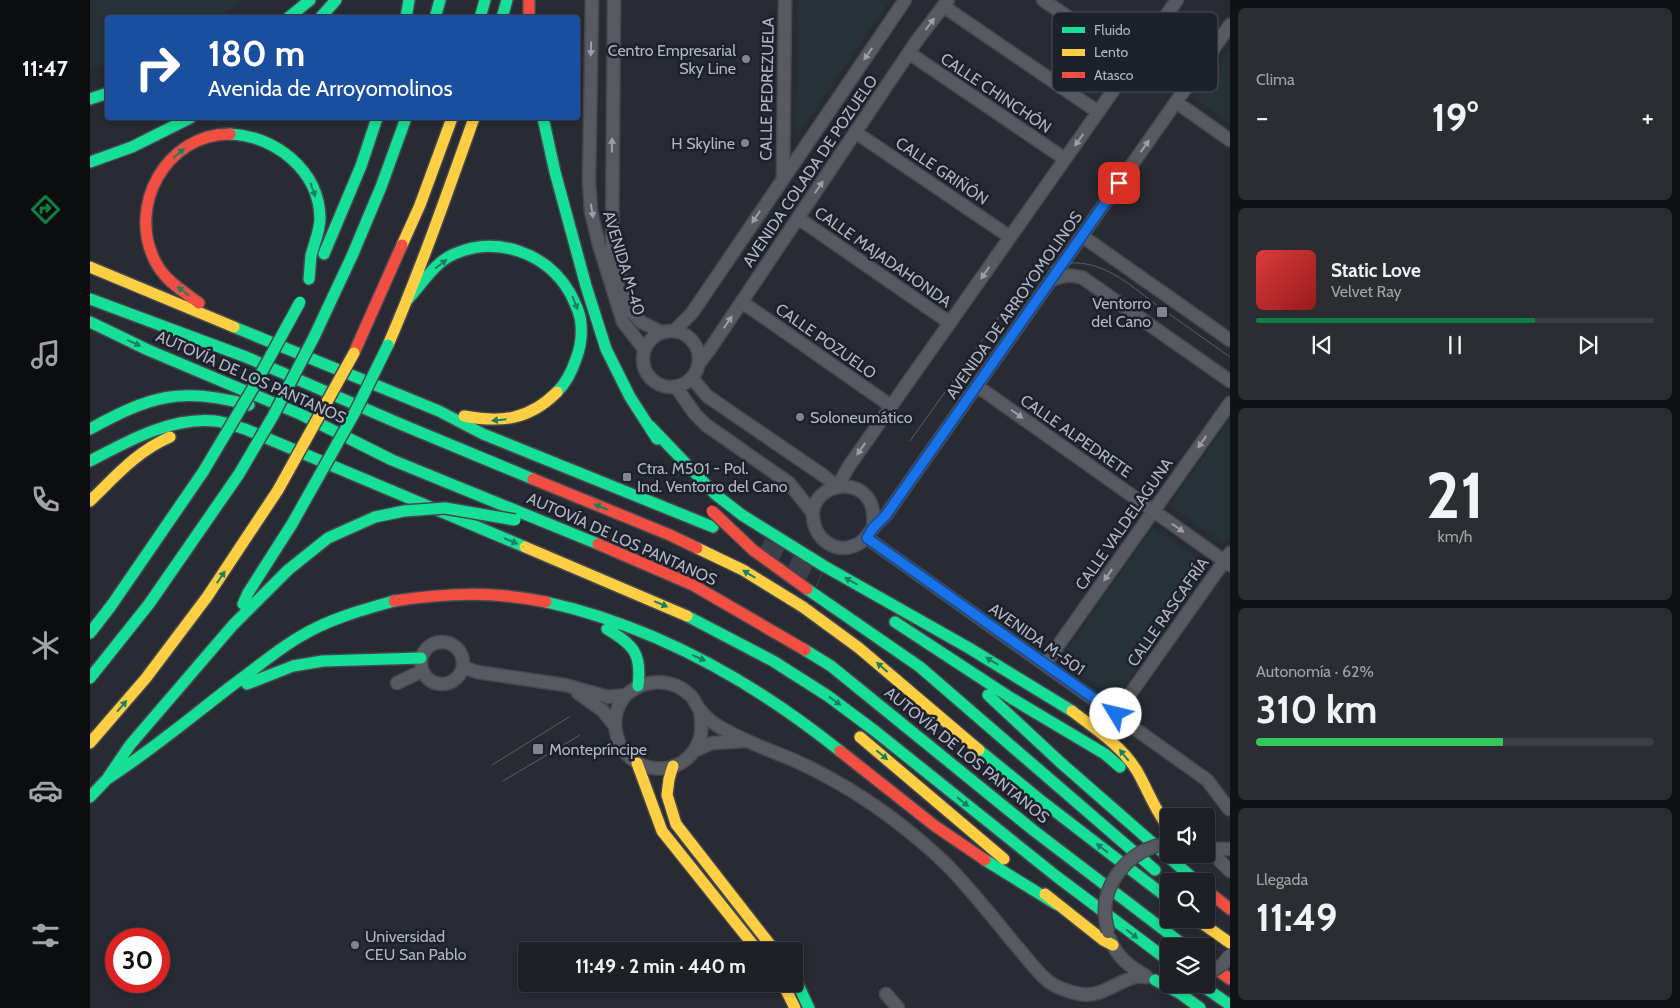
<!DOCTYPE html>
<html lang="es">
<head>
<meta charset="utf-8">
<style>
  :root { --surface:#1e2026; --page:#2b2d32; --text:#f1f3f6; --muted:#a1a3a7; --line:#3c3e43; --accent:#0b8043 }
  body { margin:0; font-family:Cabin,sans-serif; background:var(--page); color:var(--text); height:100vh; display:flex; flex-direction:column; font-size:19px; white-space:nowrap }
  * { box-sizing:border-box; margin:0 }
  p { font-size:16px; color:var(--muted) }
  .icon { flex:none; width:28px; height:28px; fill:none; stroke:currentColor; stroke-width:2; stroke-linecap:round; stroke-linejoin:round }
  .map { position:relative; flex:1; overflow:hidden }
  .drawer { display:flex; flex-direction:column; gap:8px; padding:8px; background:#101215; width:450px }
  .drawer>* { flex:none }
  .guide { position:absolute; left:15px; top:15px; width:475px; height:105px; border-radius:5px; box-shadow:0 2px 8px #0003,0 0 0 1px var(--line); background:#1a4fa0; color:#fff; overflow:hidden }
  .controls { position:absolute; left:1070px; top:808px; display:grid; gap:10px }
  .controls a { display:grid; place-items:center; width:55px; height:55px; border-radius:5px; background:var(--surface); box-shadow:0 2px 8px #0003,0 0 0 1px var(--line); font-size:25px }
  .speed { position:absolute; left:15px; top:928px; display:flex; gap:10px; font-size:25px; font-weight:700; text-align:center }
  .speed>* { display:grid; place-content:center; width:65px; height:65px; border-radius:50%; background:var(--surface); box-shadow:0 2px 8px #0003,0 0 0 1px var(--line); line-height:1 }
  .speed .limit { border:8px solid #d22; background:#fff; color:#111 }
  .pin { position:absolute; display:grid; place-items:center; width:42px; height:42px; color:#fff; margin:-21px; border-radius:10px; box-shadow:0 2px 8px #0006 }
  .me { position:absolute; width:55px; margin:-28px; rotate:306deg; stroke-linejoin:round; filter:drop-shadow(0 0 4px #0008) }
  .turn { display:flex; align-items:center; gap:18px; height:105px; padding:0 20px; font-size:22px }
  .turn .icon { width:65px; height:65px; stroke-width:2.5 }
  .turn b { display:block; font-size:35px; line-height:42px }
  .big { font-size:38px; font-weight:800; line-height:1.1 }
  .drawer .tile { flex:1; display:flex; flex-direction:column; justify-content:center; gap:8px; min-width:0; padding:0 18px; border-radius:8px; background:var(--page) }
  .drawer .dial { align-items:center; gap:0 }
  .dial b { font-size:65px; line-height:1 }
  .song { display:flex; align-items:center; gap:15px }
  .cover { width:60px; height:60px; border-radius:8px; background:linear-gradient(135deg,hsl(0 70% 55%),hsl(0 70% 35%)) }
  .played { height:5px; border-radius:2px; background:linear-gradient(90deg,var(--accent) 70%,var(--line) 70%) }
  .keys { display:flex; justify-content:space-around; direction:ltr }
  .heat { display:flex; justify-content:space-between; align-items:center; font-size:28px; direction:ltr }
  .charge { height:8px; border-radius:4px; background:linear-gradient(90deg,#34c759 62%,var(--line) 0) }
  .trip { position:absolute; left:428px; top:942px; width:285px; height:50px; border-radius:5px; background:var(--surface); box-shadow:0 2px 8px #0003,0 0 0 1px var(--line); font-weight:800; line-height:50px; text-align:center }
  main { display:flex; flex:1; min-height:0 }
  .menu { display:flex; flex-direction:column; width:90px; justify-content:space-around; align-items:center; background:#0c0d0f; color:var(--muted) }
  .menu .icon { width:35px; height:35px }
  .menu .selected { color:var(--accent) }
  .menu b { font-size:22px; color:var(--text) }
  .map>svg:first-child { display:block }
  .green { fill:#263237 }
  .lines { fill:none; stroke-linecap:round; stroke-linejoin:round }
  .highway-tunnel { stroke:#3d4049; stroke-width:22; stroke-dasharray:22 11; stroke-linecap:butt }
  .street-casing { stroke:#464850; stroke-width:15 }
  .fast-casing { stroke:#464850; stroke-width:14 }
  .slow-casing { stroke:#464850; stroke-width:14 }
  .jam-casing { stroke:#464850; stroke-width:14 }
  .street { stroke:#585a61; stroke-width:12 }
  .fast { stroke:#16e098; stroke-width:11 }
  .slow { stroke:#ffcf43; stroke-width:11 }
  .jam { stroke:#f24e42; stroke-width:11 }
  .tram { stroke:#5c5e64; stroke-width:1 }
  .street-bridge-casing { stroke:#464850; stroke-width:15; stroke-linecap:butt }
  .fast-bridge-casing { stroke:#45474f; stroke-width:14; stroke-linecap:butt }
  .slow-bridge-casing { stroke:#45474f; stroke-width:14; stroke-linecap:butt }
  .jam-bridge-casing { stroke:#45474f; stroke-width:14; stroke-linecap:butt }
  .street-bridge { stroke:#585a61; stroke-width:12 }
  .fast-bridge { stroke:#16e098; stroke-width:11 }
  .slow-bridge { stroke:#ffcf43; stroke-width:11 }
  .jam-bridge { stroke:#f24e42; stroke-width:11 }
  .oneway { fill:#9c9fab }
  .oneway2 { fill:#1a8062 }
  .route-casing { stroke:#114b97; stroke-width:12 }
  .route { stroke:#1a73e8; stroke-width:9 }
  .poi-dot { fill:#828591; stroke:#1d212c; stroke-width:2 }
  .labels { text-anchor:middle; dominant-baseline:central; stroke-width:5; stroke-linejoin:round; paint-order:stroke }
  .poi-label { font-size:16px; fill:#b2b6c4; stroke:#1d212c; text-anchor:start }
  .street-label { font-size:16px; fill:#b2b6c4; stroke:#1d212c }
  .key { fill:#1d212c; stroke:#4a4e5a; stroke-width:1 }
  .key-label { font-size:14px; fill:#b2b6c4 }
</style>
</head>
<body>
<main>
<nav class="menu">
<b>11:47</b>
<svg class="icon selected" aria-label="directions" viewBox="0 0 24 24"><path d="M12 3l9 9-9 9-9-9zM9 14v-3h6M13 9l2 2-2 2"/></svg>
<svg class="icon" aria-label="music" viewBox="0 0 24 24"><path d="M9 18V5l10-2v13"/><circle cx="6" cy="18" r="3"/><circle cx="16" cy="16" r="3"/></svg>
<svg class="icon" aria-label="phone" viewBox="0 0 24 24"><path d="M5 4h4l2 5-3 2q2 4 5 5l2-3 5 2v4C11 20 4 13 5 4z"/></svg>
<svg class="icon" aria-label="climate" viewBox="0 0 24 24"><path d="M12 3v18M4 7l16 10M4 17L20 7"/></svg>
<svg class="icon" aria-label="car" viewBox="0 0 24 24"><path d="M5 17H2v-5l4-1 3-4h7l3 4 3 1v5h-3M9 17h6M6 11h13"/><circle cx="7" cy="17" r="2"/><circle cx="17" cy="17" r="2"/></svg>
<svg class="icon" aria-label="filters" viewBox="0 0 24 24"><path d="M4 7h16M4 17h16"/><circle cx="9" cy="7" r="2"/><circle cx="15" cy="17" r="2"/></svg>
</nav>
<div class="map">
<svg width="1140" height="1008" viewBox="0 0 1140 1008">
  <rect width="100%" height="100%" fill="#282b33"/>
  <path class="green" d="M0,0H153L131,17L18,18L17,64L0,68Z
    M708,0H800L706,137Z
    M1139,51L1140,52V123L1105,99Z
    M1140,419V536L1134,544L1079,505Z
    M1063,527L1119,566L1026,698L970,659Z"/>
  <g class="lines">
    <path class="highway-tunnel" d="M670,549L731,577"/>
    <g class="street-casing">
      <path id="street" d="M502,0L499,182L501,212L509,245L533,322L554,349
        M524,0L522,248L541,311L551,322L571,332
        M953,0L1044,62
        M853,6L1008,112
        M819,53L975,159
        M1086,102L1140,140
        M765,132L920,237
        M693,178L695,0
        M708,218L860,323
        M992,236L1140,340
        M960,281C973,275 980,274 993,278L1140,381
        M652,302L801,406
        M585,330L602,313L815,0
        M553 359a28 28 0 1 1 56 0a28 28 0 1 1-56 0Z
        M610,362L620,349L828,39L858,0
        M602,378L617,396L734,476L746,486
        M887,386L1140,565
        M586,387L605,414L616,425L699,483L722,512
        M748,486L759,466L1087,0
        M783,528C791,470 720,479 723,517C724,538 745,555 766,545C776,541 778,533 785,526C788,522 792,519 796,515L1140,25
        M777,538L1117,780L1139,809
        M331 663a21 21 0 1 1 42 0a21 21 0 1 1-42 0Z
        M955,664L1140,403
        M373,667L387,672L475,685L518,697L536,695
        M307,683L332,671
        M488,693L513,711L525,726
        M610,710C611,719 613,729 610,738C597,782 534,777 526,732C523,719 527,704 537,694C556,678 583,678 601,696C605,700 606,705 610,710C617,719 628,727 639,732C661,744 685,752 708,762C762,787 812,822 855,863C879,887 901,915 923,942C935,955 945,971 959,982C968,988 979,992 990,994C1010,998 1026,982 1045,977C1048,976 1053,977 1057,977
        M1026,714L1140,553
        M604,751L622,743L655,741
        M1116,849H1140
        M1116,851L1126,857L1140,871
        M1020,939C1027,957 1040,967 1056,976
        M796,994L808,1008"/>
    </g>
    <g class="fast-casing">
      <path id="fast" d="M198,18L220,0
        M230,18L246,0
        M316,18L319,0
        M345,18L350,0
        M390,18L395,0
        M412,18L417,0
        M0,99L18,93
        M453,118L465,172L496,286L516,349L540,397L567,439
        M140,134C185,136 229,170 230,218C230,231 224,243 221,256C220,264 220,271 219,279
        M0,162L42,147L100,118
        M234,254L271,166L287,118
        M0,299L156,357L308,423L443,479
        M318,299C332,284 345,262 364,254C407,235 457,253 480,293C485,303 491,314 491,325C492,337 490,349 486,359C482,371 476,383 467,392
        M0,322L58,350L210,414L302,460L508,544
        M144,327L349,411L393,434L623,527
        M224,337L262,256L291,187L316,118
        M560,426L625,494L652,515L734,566L879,648L982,711
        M0,429C60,396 91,386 159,405
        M0,461C38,441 80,417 125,421C135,422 145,426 155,429L435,547
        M717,589L830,667L1065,870
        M456,602C564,626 664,682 750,751
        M153,604L158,593L202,524
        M597,616L683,661L738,696L785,731L966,876L1079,961
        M805,622L921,698L1015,754L1030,767
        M517,629C544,645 552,654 548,686
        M0,633L21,606L113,472
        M715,650L741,666L943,830L1095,946
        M0,678L59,604L149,474
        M157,684L203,666L233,661L331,658
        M898,695L970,762L1106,881
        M889,750L949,799L1079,899
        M17,779C64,749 107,712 152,678C171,664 190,648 211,636C239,619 272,610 304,601
        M0,797L17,779L40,745L143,625L198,570L238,538L285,517
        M895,860L966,904
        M704,976L719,1008
        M1065,980L1091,994L1110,1008
        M1110,984L1140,1005"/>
    </g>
    <g class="slow-casing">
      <path id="slow" d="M312,245L330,205L362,118
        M0,267L144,327
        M298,345C330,271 357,194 384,118
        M374,416C411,423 439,420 467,392
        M0,501C25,477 47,451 80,437
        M435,547L597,616
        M607,548L653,570L713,607L769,648L889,750
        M982,711C1005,729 1031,745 1047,771C1058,790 1065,811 1079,828
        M770,737L914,859
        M0,743L56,678L117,597L188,490
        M547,763L572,831L668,951
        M583,766L579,779L577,795L586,824L685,951
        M955,894L1013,940L1023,945
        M1106,919L1140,943
        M693,984L705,1008"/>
    </g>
    <g class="jam-casing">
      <path id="jam" d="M439,0V18
        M109,303C93,291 74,280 65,261C37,206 76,134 140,134
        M264,353L312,245
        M443,479L580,535L607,548
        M508,544L603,585L715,650
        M304,601C356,593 403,591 456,602
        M750,751L845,826L895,860
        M1116,890L1140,909
        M1116,962L1140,979"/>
    </g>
    <use href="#street" class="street"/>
    <use href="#fast" class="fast"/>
    <use href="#slow" class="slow"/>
    <use href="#jam" class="jam"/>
    <path class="tram" d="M820,441L931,286C942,275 954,267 970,264C1011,257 1037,283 1068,306C1092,323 1116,340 1140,357
      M402,765L479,717
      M413,781L490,735"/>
    <g class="street-bridge-casing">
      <path id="street-bridge" d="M1018,932C1017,926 1015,919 1015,913C1014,884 1036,856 1063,847C1068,845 1074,845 1079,844
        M1116,975L1133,964L1140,955"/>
    </g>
    <g class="fast-bridge-casing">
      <path id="fast-bridge" d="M113,472L163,388L210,302
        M149,474L183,416L224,337
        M285,517L314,511L355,508L425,520
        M202,524L265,412L298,345"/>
    </g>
    <g class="slow-bridge-casing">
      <path id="slow-bridge" d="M188,490L264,353"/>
    </g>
    <g class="jam-bridge-casing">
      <path id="jam-bridge" d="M622,511L663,550L717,589"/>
    </g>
    <use href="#street-bridge" class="street-bridge"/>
    <use href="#fast-bridge" class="fast-bridge"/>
    <use href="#slow-bridge" class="slow-bridge"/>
    <use href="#jam-bridge" class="jam-bridge"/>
  </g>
  <defs><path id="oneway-solid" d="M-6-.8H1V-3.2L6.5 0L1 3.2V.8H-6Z" transform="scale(1.25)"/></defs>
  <g class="oneway">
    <use href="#oneway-solid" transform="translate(840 24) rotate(-53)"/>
    <use href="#oneway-solid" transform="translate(501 49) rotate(91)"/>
    <use href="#oneway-solid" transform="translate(778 54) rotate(125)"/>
    <use href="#oneway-solid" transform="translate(989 140) rotate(125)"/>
    <use href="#oneway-solid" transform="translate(522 145) rotate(-89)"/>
    <use href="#oneway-solid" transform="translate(1055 146) rotate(-55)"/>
    <use href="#oneway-solid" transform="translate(729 187) rotate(-56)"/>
    <use href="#oneway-solid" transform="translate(502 211) rotate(81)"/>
    <use href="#oneway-solid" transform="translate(666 217) rotate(124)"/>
    <use href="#oneway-solid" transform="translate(895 273) rotate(125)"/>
    <use href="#oneway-solid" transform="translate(638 322) rotate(-56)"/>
    <use href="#oneway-solid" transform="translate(927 414) rotate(35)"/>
    <use href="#oneway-solid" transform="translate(1112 442) rotate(125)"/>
    <use href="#oneway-solid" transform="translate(771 449) rotate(125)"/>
    <use href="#oneway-solid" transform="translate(1088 528) rotate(35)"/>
    <use href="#oneway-solid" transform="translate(1018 575) rotate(125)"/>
  </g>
  <g class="oneway2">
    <use href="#oneway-solid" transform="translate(89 153) rotate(-40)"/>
    <use href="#oneway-solid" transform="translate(223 190) rotate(71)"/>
    <use href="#oneway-solid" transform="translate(351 264) rotate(-37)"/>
    <use href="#oneway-solid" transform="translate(93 291) rotate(-144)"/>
    <use href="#oneway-solid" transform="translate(485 303) rotate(69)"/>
    <use href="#oneway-solid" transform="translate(44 343) rotate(25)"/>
    <use href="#oneway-solid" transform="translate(409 420) rotate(174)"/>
    <use href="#oneway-solid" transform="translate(511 507) rotate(-158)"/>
    <use href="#oneway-solid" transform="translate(421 541) rotate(23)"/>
    <use href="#oneway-solid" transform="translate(659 574) rotate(-149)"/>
    <use href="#oneway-solid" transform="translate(131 577) rotate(-56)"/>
    <use href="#oneway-solid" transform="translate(761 581) rotate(-151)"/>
    <use href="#oneway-solid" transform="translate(571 604) rotate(23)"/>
    <use href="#oneway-solid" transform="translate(609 658) rotate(24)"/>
    <use href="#oneway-solid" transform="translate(902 661) rotate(-149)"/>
    <use href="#oneway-solid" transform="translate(792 667) rotate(-139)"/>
    <use href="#oneway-solid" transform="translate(745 701) rotate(36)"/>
    <use href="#oneway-solid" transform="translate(32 706) rotate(-49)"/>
    <use href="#oneway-solid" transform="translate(792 755) rotate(40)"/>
    <use href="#oneway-solid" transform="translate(1034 755) rotate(-129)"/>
    <use href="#oneway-solid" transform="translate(873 802) rotate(39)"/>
    <use href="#oneway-solid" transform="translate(1012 848) rotate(-142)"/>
    <use href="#oneway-solid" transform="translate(1042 934) rotate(38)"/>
  </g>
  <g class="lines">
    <g class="route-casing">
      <path id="route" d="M1026,714L777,538L783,528L796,515L1029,183"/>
    </g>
    <use href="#route" class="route"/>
  </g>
  <g class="poi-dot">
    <circle cx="656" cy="59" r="5"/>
    <circle cx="655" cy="143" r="5"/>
    <rect x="1066" y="306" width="12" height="12" rx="2.5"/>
    <circle cx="710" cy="417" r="5"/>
    <rect x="532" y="472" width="10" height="10" rx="2.5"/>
    <rect x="442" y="743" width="12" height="12" rx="2.5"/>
    <circle cx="265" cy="945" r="5"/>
  </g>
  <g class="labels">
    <g class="poi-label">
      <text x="646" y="50" text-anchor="end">Centro Empresarial<tspan x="646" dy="18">Sky Line</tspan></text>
      <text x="645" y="143" text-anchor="end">H Skyline</text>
      <text x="1061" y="303" text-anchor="end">Ventorro<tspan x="1061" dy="18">del Cano</tspan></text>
      <text x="720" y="417">Soloneumático</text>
      <text x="547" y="468">Ctra. M501 - Pol.<tspan x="547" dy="18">Ind. Ventorro del Cano</tspan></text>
      <text x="459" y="749">Montepríncipe</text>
      <text x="275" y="936">Universidad<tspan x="275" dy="18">CEU San Pablo</tspan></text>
    </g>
    <g class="street-label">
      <text transform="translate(677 89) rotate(-89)">CALLE PEDREZUELA</text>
      <text transform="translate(906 93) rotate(34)">CALLE CHINCHÓN</text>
      <text transform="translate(720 171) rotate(-56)">AVENIDA COLADA DE POZUELO</text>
      <text transform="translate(852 171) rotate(34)">CALLE GRIÑÓN</text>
      <text transform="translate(793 257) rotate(35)">CALLE MAJADAHONDA</text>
      <text transform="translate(534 263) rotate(73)">AVENIDA M-40</text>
      <text transform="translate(924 305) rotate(-55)">AVENIDA DE ARROYOMOLINOS</text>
      <text transform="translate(736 341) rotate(35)">CALLE POZUELO</text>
      <text transform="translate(161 377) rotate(24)">AUTOVÍA DE LOS PANTANOS</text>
      <text transform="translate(986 436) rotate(35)">CALLE ALPEDRETE</text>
      <text transform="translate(1034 524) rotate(-55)">CALLE VALDELAGUNA</text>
      <text transform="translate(532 539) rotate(24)">AUTOVÍA DE LOS PANTANOS</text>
      <text transform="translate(1078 612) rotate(-55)">CALLE RASCAFRÍA</text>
      <text transform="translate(947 639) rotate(35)">AVENIDA M-501</text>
      <text transform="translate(877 755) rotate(39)">AUTOVÍA DE LOS PANTANOS</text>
    </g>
  </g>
  <rect x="962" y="12" width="166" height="80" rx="8" class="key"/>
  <rect x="972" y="27" width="23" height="6" fill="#16e098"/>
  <rect x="972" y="49" width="23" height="7" fill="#ffcf43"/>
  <rect x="972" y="72" width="23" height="6" fill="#f24e42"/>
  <g class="key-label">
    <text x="1004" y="35">Fluido</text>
    <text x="1004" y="57">Lento</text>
    <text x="1004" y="80">Atasco</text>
  </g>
</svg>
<div class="controls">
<a><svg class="icon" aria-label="sound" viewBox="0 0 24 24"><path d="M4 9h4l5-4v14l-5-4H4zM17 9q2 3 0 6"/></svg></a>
<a><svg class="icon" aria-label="search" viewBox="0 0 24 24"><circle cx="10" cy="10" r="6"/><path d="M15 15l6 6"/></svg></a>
<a><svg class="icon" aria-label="layers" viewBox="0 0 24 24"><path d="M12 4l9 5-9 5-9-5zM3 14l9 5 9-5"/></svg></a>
</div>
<div class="speed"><div class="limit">30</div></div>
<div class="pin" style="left:1029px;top:183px;background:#d93025"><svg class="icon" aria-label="arrive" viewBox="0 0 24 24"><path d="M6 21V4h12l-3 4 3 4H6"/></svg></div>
<svg class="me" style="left:1026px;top:714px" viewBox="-20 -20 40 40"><circle r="19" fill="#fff"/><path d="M0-13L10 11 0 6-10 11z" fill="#1a73e8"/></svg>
<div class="trip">11:49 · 2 min · 440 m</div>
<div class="guide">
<div class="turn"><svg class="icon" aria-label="right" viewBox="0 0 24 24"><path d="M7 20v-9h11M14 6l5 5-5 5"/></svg><div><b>180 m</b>Avenida de Arroyomolinos</div></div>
</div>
</div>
<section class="drawer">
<div class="tile"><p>Clima</p>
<div class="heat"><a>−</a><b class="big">19°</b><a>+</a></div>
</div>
<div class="tile">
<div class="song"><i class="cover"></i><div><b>Static Love</b><p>Velvet Ray</p></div></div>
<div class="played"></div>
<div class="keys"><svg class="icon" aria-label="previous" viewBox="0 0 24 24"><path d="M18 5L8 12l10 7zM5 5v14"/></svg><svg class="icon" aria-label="pause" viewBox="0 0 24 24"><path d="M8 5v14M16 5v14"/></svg><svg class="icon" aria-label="next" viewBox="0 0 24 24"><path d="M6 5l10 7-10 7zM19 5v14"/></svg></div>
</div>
<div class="tile dial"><b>21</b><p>km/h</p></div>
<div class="tile"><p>Autonomía · 62%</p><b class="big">310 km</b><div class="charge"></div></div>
<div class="tile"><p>Llegada</p><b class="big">11:49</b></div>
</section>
</main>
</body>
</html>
